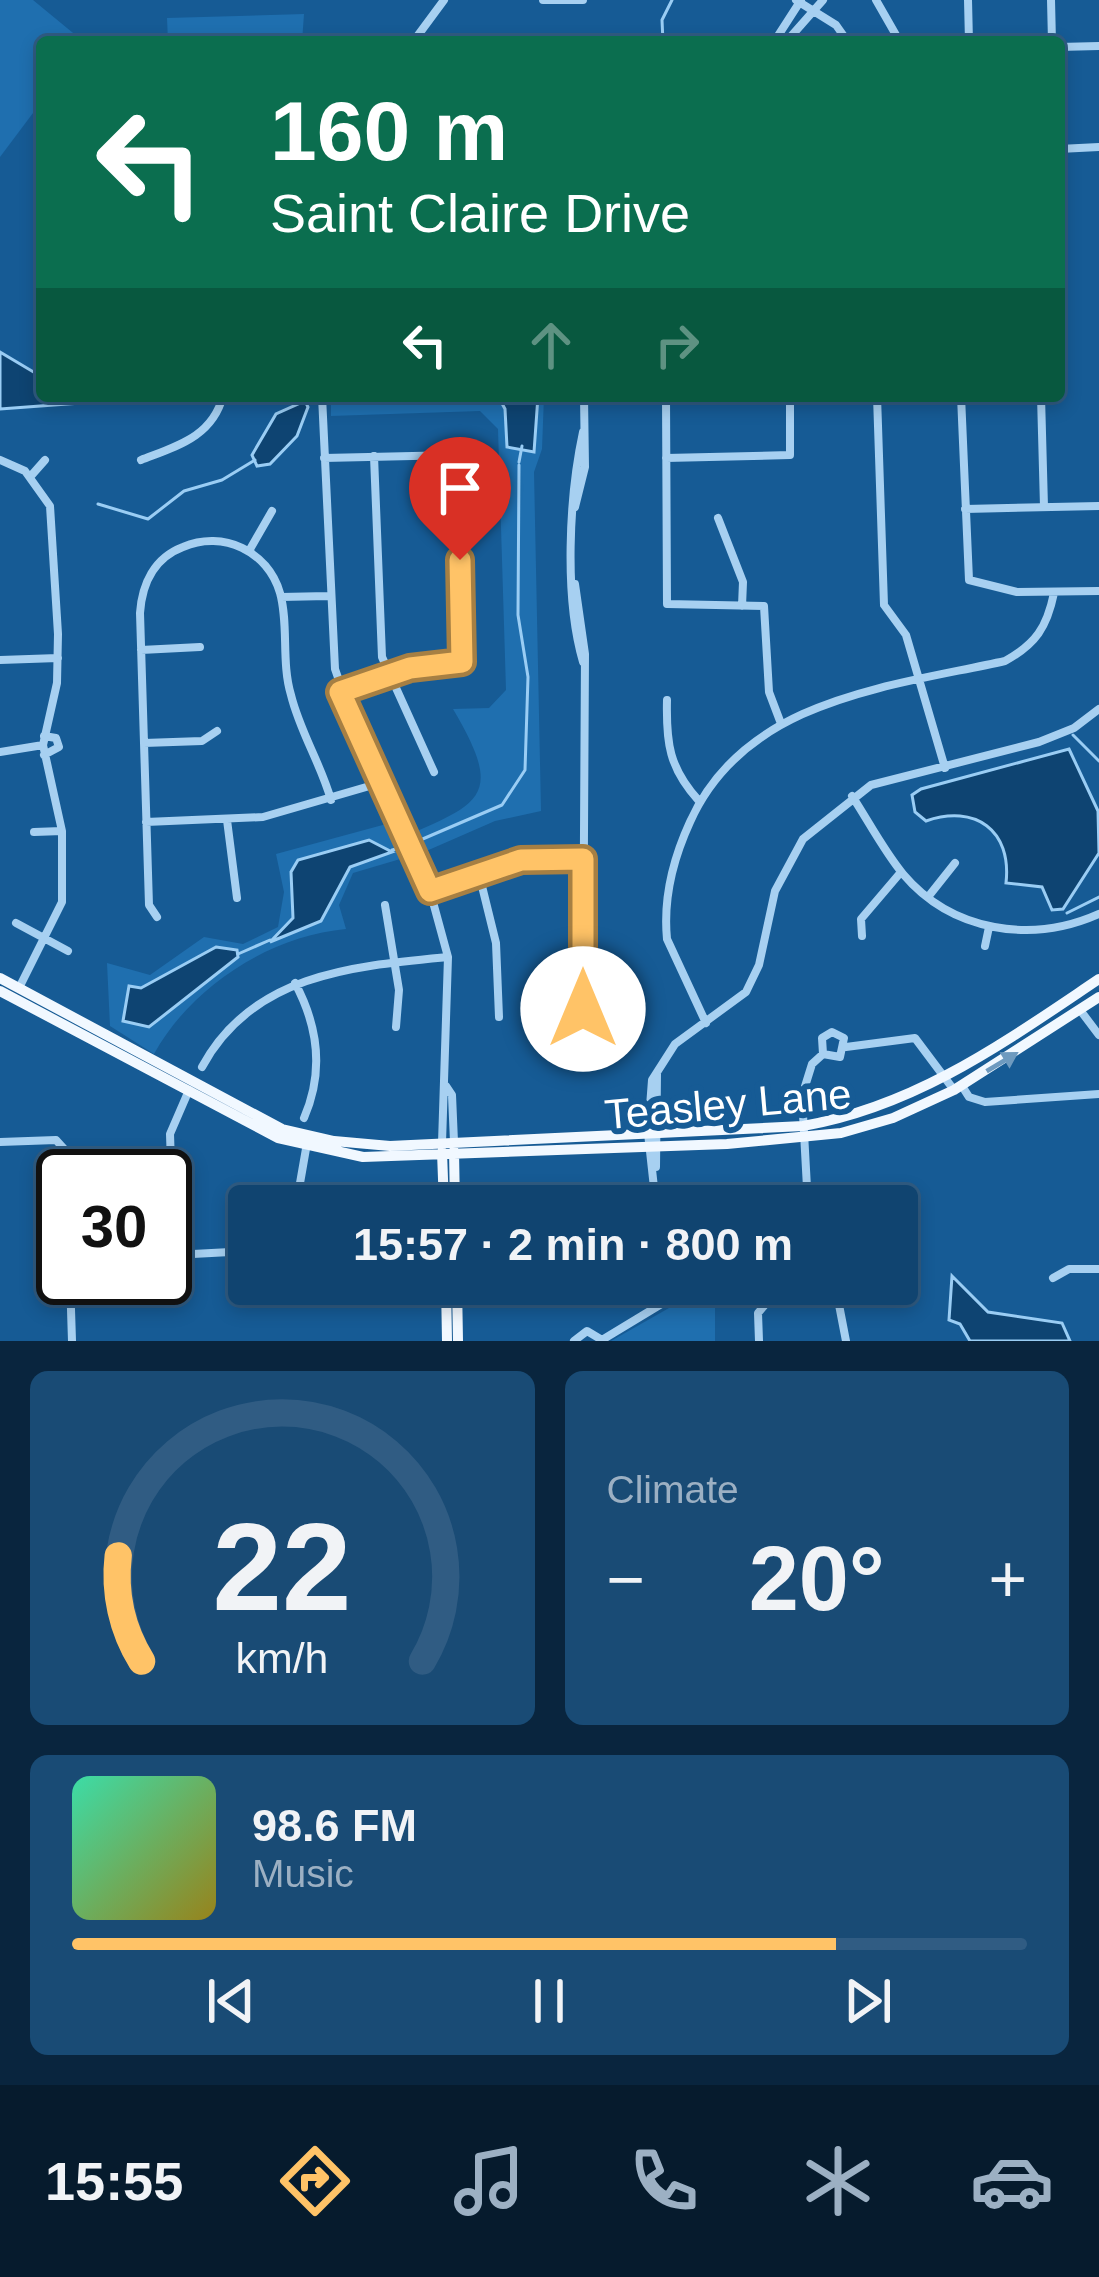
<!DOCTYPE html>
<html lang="en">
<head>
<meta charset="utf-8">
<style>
  :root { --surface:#104470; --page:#194b75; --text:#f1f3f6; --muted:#9cb0c3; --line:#305c83; --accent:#ffc367 }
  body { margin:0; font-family:Helvetica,sans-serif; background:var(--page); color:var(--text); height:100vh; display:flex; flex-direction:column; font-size:45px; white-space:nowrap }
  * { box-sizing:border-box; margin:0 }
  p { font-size:39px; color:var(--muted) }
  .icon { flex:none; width:66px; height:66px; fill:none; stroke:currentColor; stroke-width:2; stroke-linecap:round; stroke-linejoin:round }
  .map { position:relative; height:1341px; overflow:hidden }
  .panel { display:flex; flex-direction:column; gap:30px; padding:30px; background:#09253e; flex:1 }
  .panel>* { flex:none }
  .top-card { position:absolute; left:36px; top:36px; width:1029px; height:366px; border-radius:12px; box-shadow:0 6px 18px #0003,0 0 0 3px var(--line); background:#0b6e4f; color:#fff; overflow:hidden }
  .speed { position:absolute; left:36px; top:1149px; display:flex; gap:24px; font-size:60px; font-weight:700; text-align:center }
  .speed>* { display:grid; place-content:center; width:156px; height:156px; border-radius:50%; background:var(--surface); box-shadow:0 6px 18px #0003,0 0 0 3px var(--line); line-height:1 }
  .speed .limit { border:6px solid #111; border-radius:18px; background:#fff; color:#111 }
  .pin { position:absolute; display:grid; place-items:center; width:102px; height:102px; color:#fff; margin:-123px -51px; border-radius:50% 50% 50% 0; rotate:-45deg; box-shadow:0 0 12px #0007 }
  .pin .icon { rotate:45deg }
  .me { position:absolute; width:132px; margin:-66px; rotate:0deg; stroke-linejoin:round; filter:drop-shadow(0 0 9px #0008) }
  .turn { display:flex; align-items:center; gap:42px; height:252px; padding:0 36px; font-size:54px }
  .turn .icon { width:156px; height:156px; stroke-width:2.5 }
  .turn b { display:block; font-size:84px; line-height:102px }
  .lanes { display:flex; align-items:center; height:114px; padding:0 36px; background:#0003; justify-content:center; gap:60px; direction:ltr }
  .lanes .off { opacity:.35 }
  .big { font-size:90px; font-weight:700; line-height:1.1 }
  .panel .card { flex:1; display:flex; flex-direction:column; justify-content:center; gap:18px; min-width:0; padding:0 42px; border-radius:18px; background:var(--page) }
  .panel .dial { align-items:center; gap:0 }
  .dial svg { height:312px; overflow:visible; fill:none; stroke:var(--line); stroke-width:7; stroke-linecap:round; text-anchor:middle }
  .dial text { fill:var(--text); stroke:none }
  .song { display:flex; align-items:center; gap:36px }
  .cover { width:144px; height:144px; border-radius:18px; background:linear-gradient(135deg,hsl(160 70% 55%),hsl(50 70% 35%)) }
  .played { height:12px; border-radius:6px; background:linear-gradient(90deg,var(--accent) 80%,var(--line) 80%) }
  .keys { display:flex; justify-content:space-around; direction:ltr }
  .heat { display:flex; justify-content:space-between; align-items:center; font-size:66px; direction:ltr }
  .panel .tiles { flex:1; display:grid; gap:30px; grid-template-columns:1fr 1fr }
  .card:last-child { grid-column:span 2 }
  .trip { position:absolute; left:228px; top:1185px; width:690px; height:120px; border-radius:12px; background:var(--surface); box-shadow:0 6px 18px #0003,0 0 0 3px var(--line); font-weight:700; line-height:120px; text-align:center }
  .tab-bar { display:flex; height:192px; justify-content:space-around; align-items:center; background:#061b2d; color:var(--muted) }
  .tab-bar .icon { width:84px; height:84px }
  .tab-bar .selected { color:var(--accent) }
  .tab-bar b { font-size:54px; color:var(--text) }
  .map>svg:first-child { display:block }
  .green { fill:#1f6faf }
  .water { fill:#0e4472; stroke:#9acdf4; stroke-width:3 }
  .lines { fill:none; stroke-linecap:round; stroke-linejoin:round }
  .stream { stroke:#9acdf4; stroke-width:3 }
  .minor { stroke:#a7d0f1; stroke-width:8 }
  .major { stroke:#f1f8ff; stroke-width:10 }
  .oneway { fill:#6e9abf }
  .route-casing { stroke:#a67f43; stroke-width:30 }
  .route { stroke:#ffc367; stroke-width:21 }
  .labels { text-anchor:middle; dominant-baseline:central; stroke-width:12; stroke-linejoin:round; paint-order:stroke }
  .street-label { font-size:42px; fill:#fff; stroke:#165b95 }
</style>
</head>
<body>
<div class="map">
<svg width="1099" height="1341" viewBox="0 0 1099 1341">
  <rect width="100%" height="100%" fill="#165b95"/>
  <path class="green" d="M0,0H33L84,42H42V101L0,157Z
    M304,14L302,42H168L167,18Z
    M331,396H544L542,449L534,472L541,811L495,821L424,852L353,873L339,905L346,929C269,936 191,987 154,1054L110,1026L107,963L150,975L204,937L243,944L278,927L284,892L276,854L390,823L399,839C482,803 505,797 453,709L489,708L506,690L498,429L480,411L331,416Z
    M715,1291V1341H611L669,1308L670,1292Z"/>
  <path class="water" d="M0,352L42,377V396H81L80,403L0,409Z
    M498,396H538L534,452L507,447L505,409Z
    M305,401L308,407L297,436L270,464L257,466L252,455L276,414Z
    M1069,749L1098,811L1099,853L1063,909L1052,910L1042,887L1006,883C1012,830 975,804 926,821L915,812L912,795L921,789Z
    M369,840L392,852L350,867L321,921L270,942L293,918L291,872L298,860Z
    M216,947L237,950L238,957L149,1027L123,1021L129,986L141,988Z
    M952,1276L988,1312L1062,1323L1070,1341H970L960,1324L949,1320Z"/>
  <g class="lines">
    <path class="stream" d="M663,42L662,20L672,0
      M332,401L434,396
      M519,462L522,446
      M98,504L148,519L184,491L222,480L255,460
      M1073,735L1099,761
      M418,841L502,805L525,770L528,677L518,615L519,465
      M392,850L400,848
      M1067,913L1099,897
      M238,954L270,940
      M665,1289L719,1284"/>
    <path class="minor" d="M543,0H583
      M796,0L836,25L848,42
      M876,0L900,42
      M968,0L969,42
      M1051,0L1052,42
      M413,42L444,0
      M774,42L801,0
      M786,42L823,0
      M1059,47L1099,46
      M1059,149L1099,147
      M322,396L335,669L359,738L430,891L448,957L442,1143
      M666,396L667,604L764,606L769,692L780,721
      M877,396L884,605L906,635L945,768
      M961,396L969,580L1017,592L1099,591
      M1041,396L1044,507
      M374,456L382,657L434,772
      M324,458L457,455L458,470L462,661L409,668L341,691
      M666,458L790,455V396
      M0,460L25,471L50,506L58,634L57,683L43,745L62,831V902L19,988
      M141,460C177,446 212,437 223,396
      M30,477L45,460
      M575,507L585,467L584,396
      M965,509L1099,506
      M718,518L743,582L742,606
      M249,551L272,511
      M575,584L585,654L583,1009
      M281,597L328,596
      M141,650L200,647
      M0,660L58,658
      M583,662C564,597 569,497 583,432
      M667,700C666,743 669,768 699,801
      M44,736L56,738L59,747L44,755
      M144,743L202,741L217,731
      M0,752L43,745
      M852,796C869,822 884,851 903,874C952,932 1032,944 1099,914
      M227,820L237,898
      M146,822L263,817L380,783
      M34,832L62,831
      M479,874L496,943L499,1017
      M430,891L521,860L583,859
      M928,897L955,863
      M385,905L399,990L396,1027
      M157,917L149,905L140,613C142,584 154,558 183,547C223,530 268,551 280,593C289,625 281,662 291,695C300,732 321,764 331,800
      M16,923L68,951
      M862,936L861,919L901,872
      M985,946L989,927
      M295,983C318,1026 324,1072 304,1118
      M1080,1010L1099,1035
      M706,1023L667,939C663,898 673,859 690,822C745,699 888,687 1005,661C1036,644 1047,627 1054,593
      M846,1047L915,1038L954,1090
      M202,1067C252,974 353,966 448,957
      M446,1086L452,1095L454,1142
      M962,1086L969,1097L985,1102L1099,1094
      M189,1090L170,1134L174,1255L249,1251
      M0,1142L56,1140L66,1151L67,1176
      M656,1167L657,1074
      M296,1206L307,1143
      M656,1206L648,1133L652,1080L675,1044L746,992L759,965L775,891L803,839L871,785L1039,742L1074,728L1099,709
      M808,1206L802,1096L812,1064L823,1054L822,1038L832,1032L844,1038L840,1057L823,1054
      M70,1278L72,1341
      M1053,1278L1069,1269H1099
      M835,1284L846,1341
      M602,1340L663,1303V1284
      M574,1341L587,1331L602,1340
      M759,1341L758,1313L770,1299L839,1291"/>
    <path class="major" d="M0,978L282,1129L334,1141L390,1146L803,1126C917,1106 1005,1042 1099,979
      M0,991L278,1138L363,1157L727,1144L841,1133L893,1118L954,1090L1099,997
      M454,1151L455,1206
      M442,1152L444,1206
      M446,1284L447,1341
      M457,1284L458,1341"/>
  </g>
  <defs><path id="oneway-solid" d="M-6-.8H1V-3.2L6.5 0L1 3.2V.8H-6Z" transform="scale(3)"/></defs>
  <use class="oneway" href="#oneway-solid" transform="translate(1002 1062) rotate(-31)"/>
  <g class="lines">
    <g class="route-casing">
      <path id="route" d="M460,560L462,662L410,668L340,692L430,891L521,860L583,859V1009"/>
    </g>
    <use href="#route" class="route"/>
  </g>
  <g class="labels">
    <g class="street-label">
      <text transform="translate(728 1104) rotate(-5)">Teasley Lane</text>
    </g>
  </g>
</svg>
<div class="speed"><div class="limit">30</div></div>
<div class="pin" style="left:460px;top:560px;background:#d93025"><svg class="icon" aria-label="arrive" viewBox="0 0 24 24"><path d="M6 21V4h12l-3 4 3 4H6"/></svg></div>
<svg class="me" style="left:583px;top:1009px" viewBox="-20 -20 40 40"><circle r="19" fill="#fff"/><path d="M0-13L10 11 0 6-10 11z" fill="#ffc367"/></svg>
<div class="trip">15:57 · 2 min · 800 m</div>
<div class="top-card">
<div class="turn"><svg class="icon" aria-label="left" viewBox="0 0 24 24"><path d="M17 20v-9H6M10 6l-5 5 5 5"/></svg><div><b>160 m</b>Saint Claire Drive</div></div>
<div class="lanes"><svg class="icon" aria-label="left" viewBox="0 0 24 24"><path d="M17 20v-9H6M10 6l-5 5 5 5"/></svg><svg class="icon off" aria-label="ahead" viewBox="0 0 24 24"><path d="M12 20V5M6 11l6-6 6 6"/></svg><svg class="icon off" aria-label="right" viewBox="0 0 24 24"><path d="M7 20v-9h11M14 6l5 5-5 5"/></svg></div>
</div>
</div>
<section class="panel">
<div class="tiles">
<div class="card dial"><svg viewBox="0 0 100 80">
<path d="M14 69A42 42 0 1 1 86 69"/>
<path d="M14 69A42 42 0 0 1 8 42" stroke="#ffc367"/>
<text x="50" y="56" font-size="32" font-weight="700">22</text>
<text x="50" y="72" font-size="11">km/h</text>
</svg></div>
<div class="card"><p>Climate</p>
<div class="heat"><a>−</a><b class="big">20°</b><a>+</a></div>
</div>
<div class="card">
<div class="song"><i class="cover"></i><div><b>98.6 FM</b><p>Music</p></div></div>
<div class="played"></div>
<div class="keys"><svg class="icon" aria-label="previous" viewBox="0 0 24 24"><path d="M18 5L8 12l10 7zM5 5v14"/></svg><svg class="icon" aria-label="pause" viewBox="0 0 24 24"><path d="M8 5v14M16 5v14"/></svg><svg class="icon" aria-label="next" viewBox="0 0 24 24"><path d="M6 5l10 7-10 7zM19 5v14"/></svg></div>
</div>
</div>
</section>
<nav class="tab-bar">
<b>15:55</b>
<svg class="icon selected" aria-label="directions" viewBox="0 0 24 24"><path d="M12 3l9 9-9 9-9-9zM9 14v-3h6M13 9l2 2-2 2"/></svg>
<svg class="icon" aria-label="music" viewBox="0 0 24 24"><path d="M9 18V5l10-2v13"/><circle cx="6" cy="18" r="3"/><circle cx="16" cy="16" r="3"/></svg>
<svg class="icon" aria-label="phone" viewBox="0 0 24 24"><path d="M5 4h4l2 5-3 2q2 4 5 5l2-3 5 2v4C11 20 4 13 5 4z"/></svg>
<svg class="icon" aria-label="climate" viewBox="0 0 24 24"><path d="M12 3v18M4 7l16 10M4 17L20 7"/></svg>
<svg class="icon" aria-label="car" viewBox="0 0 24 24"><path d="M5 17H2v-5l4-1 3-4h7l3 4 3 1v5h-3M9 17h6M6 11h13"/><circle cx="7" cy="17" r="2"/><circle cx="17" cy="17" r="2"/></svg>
</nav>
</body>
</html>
